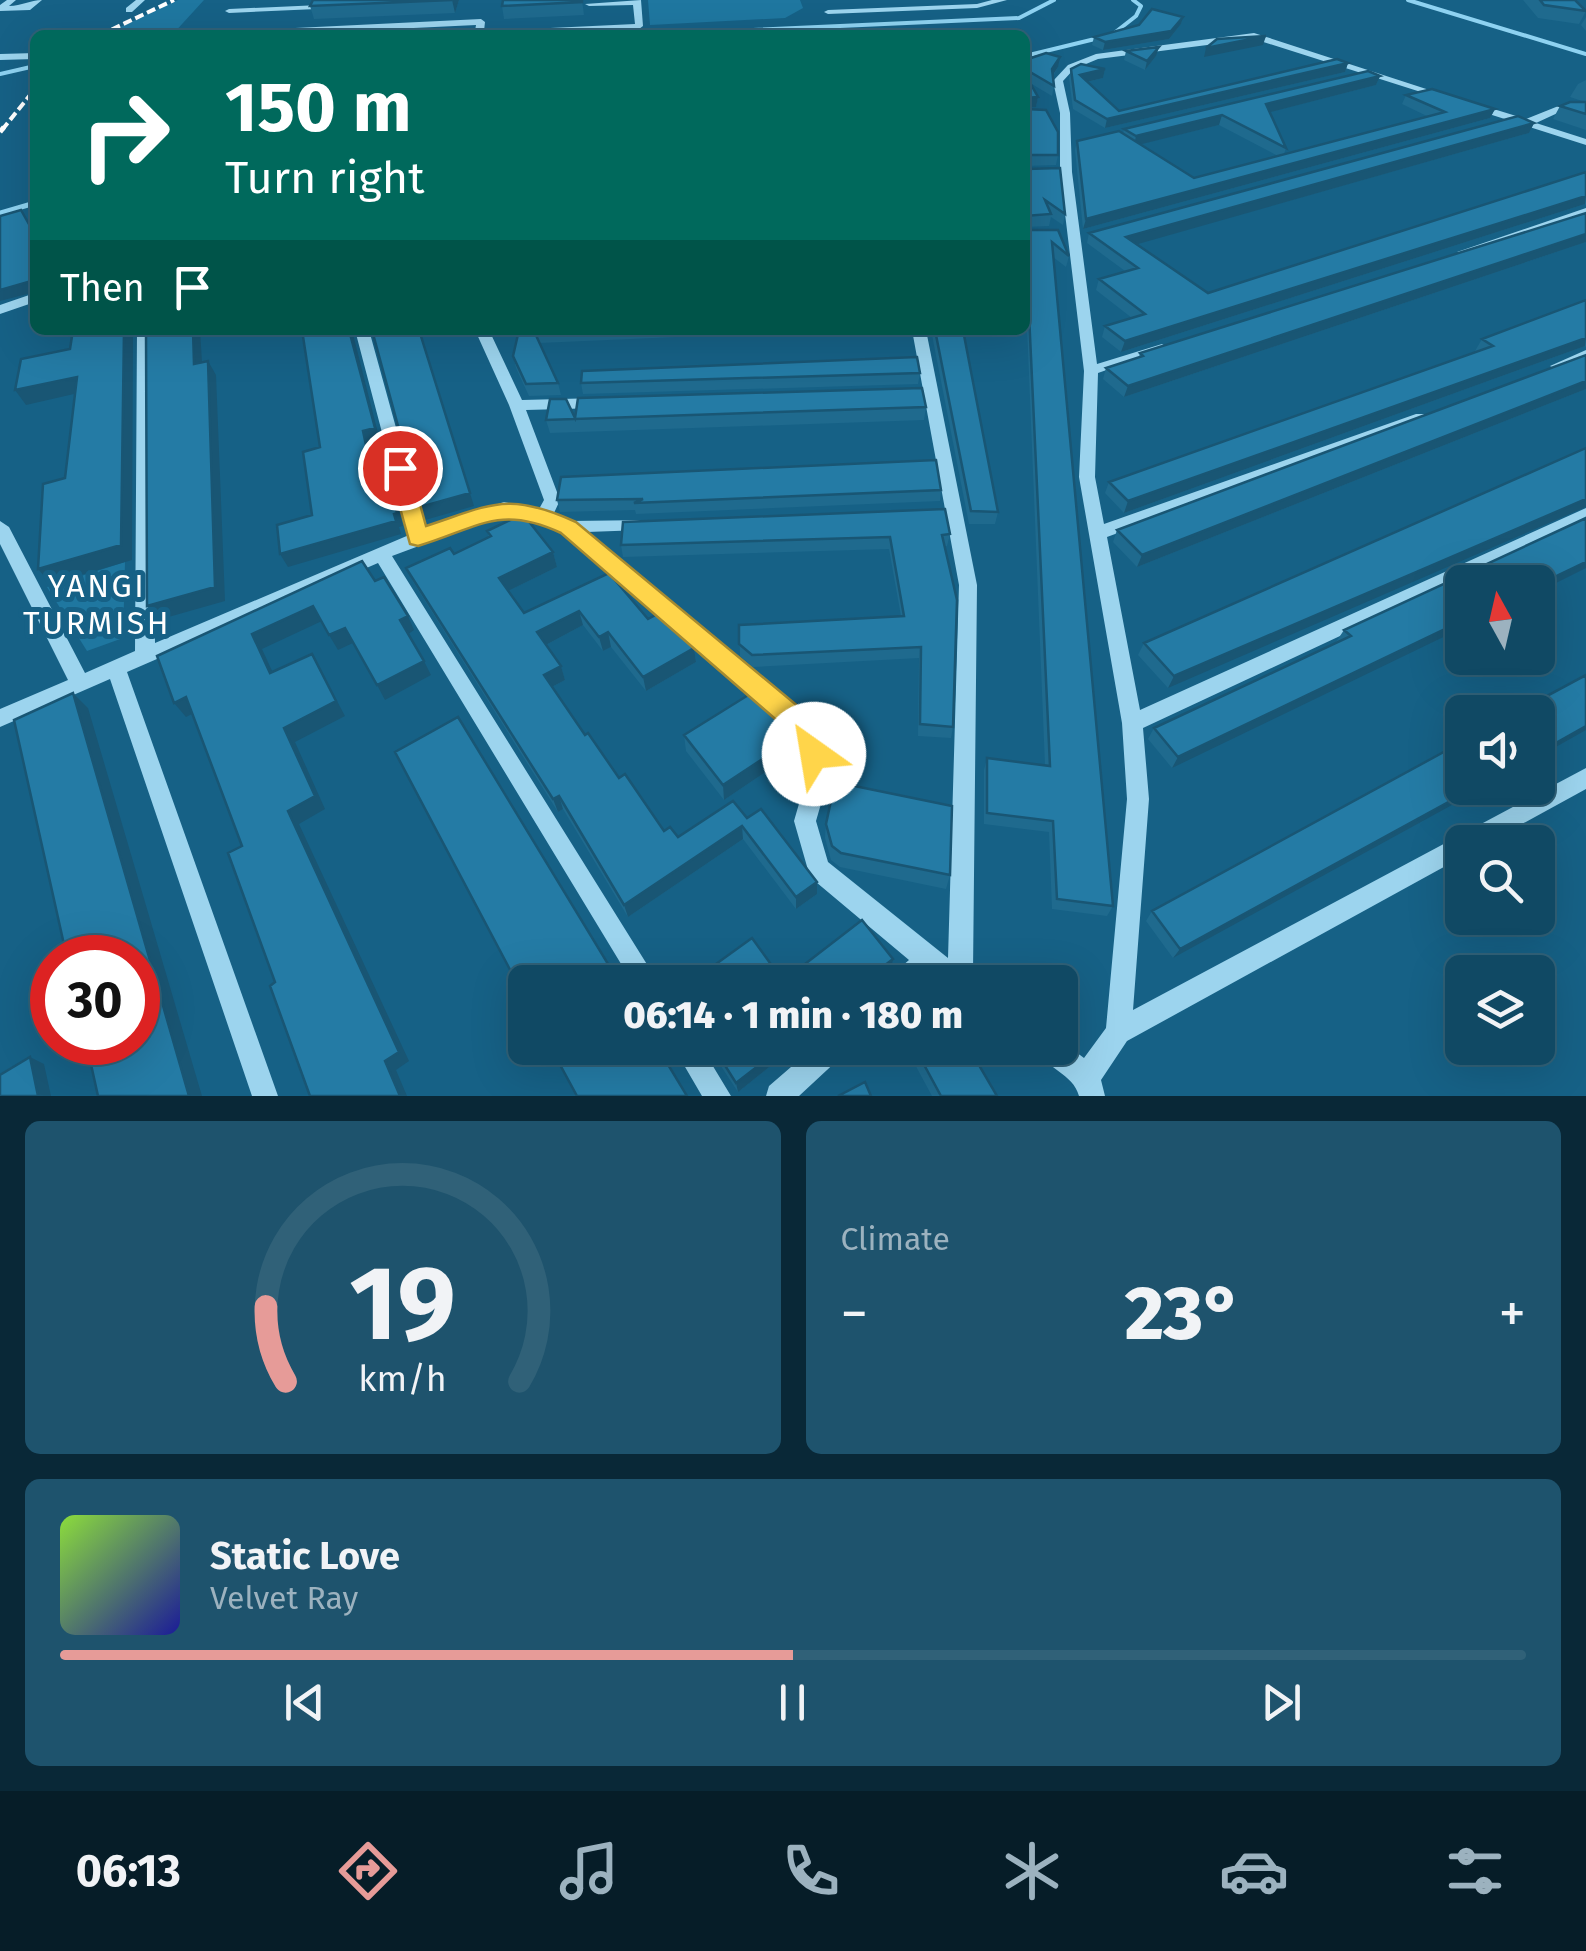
<!DOCTYPE html>
<html lang="en">
<head>
<meta charset="utf-8">
<style>
  :root { --surface:#104964; --page:#1e536d; --text:#f1f3f6; --muted:#9cb2bf; --line:#306178; --accent:#e69b98 }
  body { margin:0; font-family:"Fira Sans",sans-serif; background:var(--page); color:var(--text); height:100vh; display:flex; flex-direction:column; font-size:38px; white-space:nowrap }
  * { box-sizing:border-box; margin:0 }
  p { font-size:32px; color:var(--muted) }
  .icon { flex:none; width:55px; height:55px; fill:none; stroke:currentColor; stroke-width:2; stroke-linecap:round; stroke-linejoin:round }
  .map { position:relative; height:1096px; overflow:hidden }
  .side { display:flex; flex-direction:column; gap:25px; padding:25px; background:#092837; flex:1 }
  .side>* { flex:none }
  .hud { position:absolute; left:30px; top:30px; width:1000px; height:305px; border-radius:15px; box-shadow:0 10px 40px #0002,0 0 0 2px var(--line); background:#00695c; color:#fff; overflow:hidden }
  .needle { width:65px; rotate:352deg }
  .tools { position:absolute; left:1445px; top:565px; display:grid; gap:20px }
  .tools a { display:grid; place-items:center; width:110px; height:110px; border-radius:15px; background:var(--surface); box-shadow:0 10px 40px #0002,0 0 0 2px var(--line); font-size:50px }
  .speed { position:absolute; left:30px; top:935px; display:flex; gap:20px; font-size:50px; font-weight:700; text-align:center }
  .speed>* { display:grid; place-content:center; width:130px; height:130px; border-radius:50%; background:var(--surface); box-shadow:0 10px 40px #0002,0 0 0 2px var(--line); line-height:1 }
  .speed .limit { border:15px solid #d22; background:#fff; color:#111 }
  .pin { position:absolute; display:grid; place-items:center; width:85px; height:85px; color:#fff; margin:-42px; border:5px solid #fff; border-radius:50%; box-shadow:0 2px 10px #0007 }
  .me { position:absolute; width:110px; margin:-55px; rotate:328deg; stroke-linejoin:round; filter:drop-shadow(0 0 8px #0008) }
  .turn { display:flex; align-items:center; gap:35px; height:210px; padding:0 30px; font-size:45px }
  .turn .icon { width:130px; height:130px; stroke-width:2.5 }
  .turn b { display:block; font-size:70px; line-height:85px }
  .then { display:flex; align-items:center; height:95px; padding:0 30px; background:#0003; gap:20px; font-size:38px }
  .big { font-size:75px; font-weight:800; line-height:1.1 }
  .side .card { flex:1; display:flex; flex-direction:column; justify-content:center; gap:15px; min-width:0; padding:0 35px; border-radius:15px; background:var(--page) }
  .side .dial { align-items:center; gap:0 }
  .dial svg { height:260px; overflow:visible; fill:none; stroke:var(--line); stroke-width:7; stroke-linecap:round; text-anchor:middle }
  .dial text { fill:var(--text); stroke:none }
  .song { display:flex; align-items:center; gap:30px }
  .cover { width:120px; height:120px; border-radius:15px; background:linear-gradient(135deg,hsl(90 70% 55%),hsl(240 70% 35%)) }
  .played { height:10px; border-radius:5px; background:linear-gradient(90deg,var(--accent) 50%,var(--line) 50%) }
  .keys { display:flex; justify-content:space-around; direction:ltr }
  .heat { display:flex; justify-content:space-between; align-items:center; font-size:55px; direction:ltr }
  .side .tiles { flex:1; display:grid; gap:25px; grid-template-columns:1fr 1fr }
  .card:last-child { grid-column:span 2 }
  .trip { position:absolute; left:508px; top:965px; width:570px; height:100px; border-radius:15px; background:var(--surface); box-shadow:0 10px 40px #0002,0 0 0 2px var(--line); font-weight:800; line-height:100px; text-align:center }
  .tabs { display:flex; height:160px; justify-content:space-around; align-items:center; background:#061d28; color:var(--muted) }
  .tabs .icon { width:70px; height:70px }
  .tabs .active { color:var(--accent) }
  .tabs b { font-size:45px; color:var(--text) }
  .map>svg:first-child { display:block }
  .green { fill:#1f77a0 }
  .lines { fill:none; stroke-linecap:round; stroke-linejoin:round }
  .stream-far1 { stroke:#8ed2f1; stroke-width:4 }
  .stream { stroke:#8ed2f1; stroke-width:5 }
  .minor { fill:#9cd4ee; fill-rule:evenodd }
  .rail-far1 { stroke:#fff; stroke-width:4; stroke-dasharray:9 4; stroke-linecap:butt }
  .rail { stroke:#fff; stroke-width:5; stroke-dasharray:11 5; stroke-linecap:butt }
  .wall { fill:#1f6a8e; fill-rule:evenodd }
  .shaded-wall { fill:#195674 }
  .building { fill:#247ba5; stroke:#195674; stroke-width:2.5 }
  .route { fill:#ffd54a; stroke:#a68a30; stroke-width:2.5 }
  .labels { text-anchor:middle; dominant-baseline:central; stroke-width:10; stroke-linejoin:round; paint-order:stroke }
  .quarter-label { font-size:32px; letter-spacing:2.5px; fill:#fff; stroke:#166186 }
</style>
</head>
<body>
<div class="map">
<svg width="1586" height="1096" viewBox="0 0 1586 1096">
  <rect width="100%" height="100%" fill="#166186"/>
  <path class="green" d="M178,0H204L172,35H103Z
    M648,0H800L803,8L785,18L650,25Z
    M125,562L123,638L87,651L47,587Z"/>
  <g class="lines">
    <path class="stream-far1" d="M1408,0L1586,54
      M1113,34L1136,16L1141,6L1133,0
      M643,35L1019,18L1054,0
      M1025,56L1099,38
      M0,74L35,66"/>
    <path class="stream" d="M0,213L35,203"/>
    <path class="minor" d="M7,0H16L9,6C22,6 30,0 42,0L30,10L0,11V5Z
      M136,0H145L132,12H126V8Z
      M641,0L643,26L639,29L464,35L465,32L475,31L476,25L268,35H211L215,32L481,19L485,22L484,31L635,24L633,5L589,6L585,4Z
      M992,0H1007L977,8L828,14L824,12L828,10L977,4Z
      M320,5L317,9L229,13L225,11L229,9Z
      M1254,33L1454,98L1446,100L1254,39L1098,59L1074,69L1063,81L1070,113L1072,172L1097,364L1162,344L1169,348L1098,373L1095,477L1104,524L1416,414H1426L1429,417L1426,420L1107,537L1140,710L1586,508V521L1143,728L1149,799L1133,1010L1586,768V789L1489,842H1462V857L1127,1041L1101,1080L1105,1096H1079C1073,1073 1045,1069 1036,1048H1060V1040L1084,1058L1106,1028L1127,799L1122,723L1079,477L1084,371L1060,172V113L1053,81L1068,65L1096,54Z
      M35,53V59L0,60V54Z
      M1474,103L1526,119L1561,105L1586,107V113L1562,111L1536,123L1586,139V145L1470,108L1469,106Z
      M1586,208V216L1467,255L1457,252Z
      M35,293V302L0,314V305Z
      M137,330H151L155,643L409,535L355,330H369L424,529L504,502L539,509L544,500L509,405L475,330H489L522,400L599,398L607,403L599,408L526,410L560,500L554,513L571,521L648,520L651,524L642,530L587,532L816,725L829,776L816,821L828,862L948,958L959,585L912,330H926L977,585L973,972L978,982H943L930,975L921,982H891L894,973L909,960L810,877L794,821L807,776L800,735L563,531L540,521L505,514L392,556L658,982H632L378,563L127,672L278,1096H252L110,679L0,727V709L68,680L0,544V521L9,527L85,673L135,651Z
      M1586,350V359L1557,370L1550,366Z
      M674,1048H702L731,1096H702Z
      M813,1048H845L841,1057L799,1096H766L769,1086Z"/>
    <path class="rail-far1" d="M100,35L174,0
      M2,130L35,89"/>
    <path class="rail" d="M0,132L4,127"/>
  </g>
  <path class="wall" d="M313,0H459L455,13L314,19L310,6Z
    M582,0L584,15L504,19L502,6Z
    M1523,0H1575L1586,11L1579,24L1538,18Z
    M1183,17L1181,24L1169,39L1103,50L1092,45L1094,37Z
    M1586,17V31L1581,25Z
    M1126,51L1156,56L1145,70L1124,60Z
    M1025,60L1058,67L1053,76L1054,86L1052,96L1030,83L1038,97L1036,107L1025,108Z
    M1348,63L1345,72L1105,128L1073,109L1069,78L1071,69H1105L1103,78L1087,82L1119,111Z
    M1380,76L1376,85L1270,112L1286,148L1284,154L1429,117L1402,104L1406,95L1495,109L1490,118L1083,229L1075,150L1077,141L1123,134L1124,129ZM1219,125L1278,156L1194,178L1140,144Z
    M1586,80V130L1553,119L1560,106L1581,102L1582,101L1570,97L1578,84Z
    M1025,109L1058,155L1056,165L1025,166Z
    M1534,123L1529,133L1136,244L1208,293L1586,172V206L1585,204L1121,352L1102,337L1105,326L1132,318L1096,290L1099,279L1125,271L1087,243L1089,233Z
    M1025,167L1065,214L1063,225L1051,217L1049,226L1025,227Z
    M1586,213V242L1124,397L1103,379L1106,368L1139,357L1140,353Z
    M1025,228L1027,230H1058L1069,256L1066,267L1053,257L1113,906L1107,916L1052,909L1049,832L984,824V770L987,758L1045,765L1025,277Z
    M1586,300V347L1585,346L1124,513L1105,493L1109,482L1476,352L1475,351L1482,339Z
    M519,330H839L539,343L558,383L561,395L529,396L516,368L513,356Z
    M931,330H963L998,512L995,524H969Z
    M1586,355V389L1137,567L1113,542L1117,530Z
    M920,373L918,384L583,394L581,383Z
    M926,407L924,420L550,433L546,420L575,418Z
    M1586,448L1168,688L1138,655L1144,643Z
    M941,490L940,501L636,514L635,510L560,512L557,500Z
    M1586,518L1172,768L1148,739L1154,728L1337,643L1336,642L1344,630Z
    M487,531L553,552L557,567L508,591L524,613L609,573L648,619L694,648L696,662L646,691L611,647L603,651L583,625L546,645L561,666L565,680L552,687L585,735L664,831L678,837L747,818L817,894L796,909L743,839L628,917L563,809L558,812L413,582L406,568L454,554L489,537Z
    M950,534L947,546L944,547L953,727L951,738L918,736L919,658L753,667L740,656L739,625L901,616L889,549L623,557L621,545Z
    M684,735H799L798,750L724,800L686,751Z
    M1462,742L1173,958L1146,921L1152,911Z
    M826,824L950,875L946,889L840,867L831,860L825,838Z
    M709,1048H793L738,1092Z
    M906,1048H969L997,1096H932Z"/>
  <path class="shaded-wall" d="M452,0H459L455,13Z
    M1183,17L1181,24L1169,39L1103,50L1105,42Z
    M1266,36L1263,45L1204,57L1206,48Z
    M1159,47L1156,56L1145,70L1147,61Z
    M1060,57L1058,67L1050,79L1052,69Z
    M1348,63L1345,72L1105,128L1107,119Z
    M1105,69L1103,78L1078,84L1080,75Z
    M1380,76L1376,85L1263,114L1266,104Z
    M1038,97L1036,107L1025,108V98Z
    M1495,109L1490,118L1083,229L1086,219Z
    M1222,115L1219,125L1134,146L1136,136Z
    M1534,123L1529,133L1124,248L1126,237Z
    M1586,196L1585,204L1121,352L1125,341Z
    M1586,234V242L1124,397L1128,386Z
    M35,280V292L0,301V290Z
    M124,330H133L132,560L51,584L38,569Z
    M193,330H200L203,378L194,364Z
    M349,330H352L380,441L369,444L379,491L373,478L363,431Z
    M419,330L474,506L425,520L420,507Z
    M1586,338L1585,346L1124,513L1128,501Z
    M208,361L216,375L225,601L158,620L147,606Z
    M77,377L87,391L26,405L15,390Z
    M1586,381V389L1137,567L1142,555Z
    M387,475L393,487L403,526L399,527L401,534L288,567L280,554Z
    M1586,499V507L1168,688L1174,676Z
    M553,552L557,567L504,593L499,578Z
    M1586,562V568L1538,592V585Z
    M313,606L322,621L262,649L280,688L270,673L252,634Z
    M579,611L583,625L542,647L537,632Z
    M408,616L414,630L407,635L400,620Z
    M1462,621V628L1172,768L1178,757Z
    M345,628L353,643L338,650L329,635Z
    M608,632L611,647L603,651L599,637Z
    M694,648L696,662L646,691L643,677Z
    M312,654L345,716L295,742L325,809L299,824L409,1061L396,1070L407,1096H400L385,1061L288,811L284,728Z
    M424,661L431,675L385,700L377,685Z
    M561,666L565,680L548,689L544,675Z
    M73,693L88,708L202,1096H189Z
    M186,697L198,711L186,717L174,703Z
    M1586,726V730L1538,757V753Z
    M799,735L798,750L724,800L723,785Z
    M1474,788H1483L1173,958L1180,949Z
    M559,796L563,809L558,812L553,799Z
    M742,826L743,839L628,917L624,905Z
    M817,882V894L796,909V897Z
    M893,959L891,970L875,982H863Z
    M781,1048H793L738,1092L736,1083Z
    M30,1057L44,1064L51,1096H38Z"/>
  <path class="building" d="M313,0H452L310,6Z
    M503,0H582V2L502,6Z
    M1540,0H1575L1586,11L1544,5Z
    M1152,9L1183,17L1171,31L1105,42L1094,37L1139,25Z
    M1266,36L1206,48L1217,39Z
    M1159,47L1147,61L1126,51Z
    M1046,53L1060,57L1052,69L1054,86L1025,69V60Z
    M1337,59L1348,63L1107,119L1075,100L1071,69L1081,64L1105,69L1080,75L1119,111Z
    M1368,71L1380,76L1266,104L1286,148L1222,115L1136,136L1124,129Z
    M1025,74L1038,97L1025,98Z
    M1432,89L1495,109L1086,219L1077,141L1119,131L1194,178L1445,112L1406,95Z
    M1570,102H1586V114L1560,106Z
    M1025,109L1046,110L1058,132V155H1027L1025,160Z
    M1518,116L1534,123L1126,237L1208,293L1586,172V196L1125,341L1105,326L1145,314L1099,279L1138,268L1089,233Z
    M1025,167L1027,169L1060,168L1065,214L1045,200L1051,214L1025,216Z
    M21,210L35,235V280L0,290V216Z
    M1586,213V234L1128,386L1106,368L1143,356L1140,353Z
    M1025,228L1027,230H1058L1069,256L1052,242L1113,906L1057,899L1053,821L987,813V758L1050,766Z
    M1586,300V338L1128,501L1109,482L1493,346L1482,339Z
    M73,330H124L121,545L38,569L43,484L65,478L77,377L15,390L21,359L70,349Z
    M146,330H193L194,364L208,361L215,587L147,606Z
    M302,330H349L375,428L363,431L373,478L387,475L397,513L394,514L396,521L280,554L277,525L312,515L303,452L320,447Z
    M372,330H419L470,493L420,507Z
    M519,330H562L534,331L558,383L526,384L513,356Z
    M935,330H963L998,512L971,511Z
    M1586,355V381L1142,555L1117,530Z
    M917,357L920,373L581,383L582,371Z
    M922,388L926,407L546,420L550,399H566L575,418L578,398Z
    M1586,448V499L1174,676L1144,643Z
    M936,460L941,490L634,503L643,499L557,500L561,477Z
    M945,509L950,534L942,535L957,600L953,727L920,724L921,647L752,655L739,644V625L904,616L890,537L621,545L623,522Z
    M523,514L553,552L499,578L524,613L609,573L648,619L663,611L694,648L643,677L608,632L599,637L579,611L537,632L561,666L544,675L585,735L588,733L619,778L625,774L664,831L670,827L678,837L733,801L747,818L761,809L817,882L796,897L742,826L624,905L559,796L553,799L406,568L450,548L454,554L491,536L487,531Z
    M1586,518V562L1538,585V582H1462V621L1178,757L1154,728L1351,636L1344,630Z
    M362,561L375,581L384,577L408,616L400,620L424,661L377,685L345,628L329,635L313,606L252,634L270,673L312,654L336,701L284,728L315,796L288,811L399,1052L385,1061L400,1096H310L270,986L275,982L228,853L242,846L186,697L174,703L157,656Z
    M1586,675V726L1538,753V712H1517Z
    M758,689L799,735L723,785L684,735Z
    M73,693L189,1096H98L86,1042H138V958H67L14,720Z
    M458,717L619,982H525V998L395,752Z
    M1462,742V788H1474L1180,949L1152,911Z
    M835,782L952,806L950,875L841,853L832,846L826,824Z
    M862,920L893,959L863,982H691L752,938L783,981Z
    M551,1048H658L687,1096H577Z
    M714,1048H781L736,1083Z
    M915,1048H969L997,1096H941Z
    M30,1057L38,1096H0V1075Z
    M865,1082L871,1096H838Z"/>
  <path class="route" d="M400,461L410,468L426,526C493,504 508,491 576,522L818,723L827,754L823,762L814,765L804,762L796,737L561,533C499,504 478,528 418,546L410,544L389,468Z"/>
  <g class="labels">
    <g class="quarter-label">
      <text x="97" y="586">YANGI<tspan x="97" dy="37">TURMISH</tspan></text>
    </g>
  </g>
</svg>
<div class="tools">
<a><svg class="needle" viewBox="-14 -14 28 28"><path d="M0-13l5 13h-10z" fill="#e53935"/><path d="M0 13l5-13h-10z" fill="#9cb2bf"/></svg></a>
<a><svg class="icon" aria-label="sound" viewBox="0 0 24 24"><path d="M4 9h4l5-4v14l-5-4H4zM17 9q2 3 0 6"/></svg></a>
<a><svg class="icon" aria-label="search" viewBox="0 0 24 24"><circle cx="10" cy="10" r="6"/><path d="M15 15l6 6"/></svg></a>
<a><svg class="icon" aria-label="layers" viewBox="0 0 24 24"><path d="M12 4l9 5-9 5-9-5zM3 14l9 5 9-5"/></svg></a>
</div>
<div class="speed"><div class="limit">30</div></div>
<div class="pin" style="left:400px;top:468px;background:#d93025"><svg class="icon" aria-label="arrive" viewBox="0 0 24 24"><path d="M6 21V4h12l-3 4 3 4H6"/></svg></div>
<svg class="me" style="left:814px;top:754px" viewBox="-20 -20 40 40"><circle r="19" fill="#fff"/><path d="M0-13L10 11 0 6-10 11z" fill="#ffd54a"/></svg>
<div class="trip">06:14 · 1 min · 180 m</div>
<div class="hud">
<div class="turn"><svg class="icon" aria-label="right" viewBox="0 0 24 24"><path d="M7 20v-9h11M14 6l5 5-5 5"/></svg><div><b>150 m</b>Turn right</div></div>
<div class="then">Then<svg class="icon" aria-label="arrive" viewBox="0 0 24 24"><path d="M6 21V4h12l-3 4 3 4H6"/></svg></div>
</div>
</div>
<section class="side">
<div class="tiles">
<div class="card dial"><svg viewBox="0 0 100 80">
<path d="M14 69A42 42 0 1 1 86 69"/>
<path d="M14 69A42 42 0 0 1 8 46" stroke="#e69b98"/>
<text x="50" y="56" font-size="32" font-weight="700">19</text>
<text x="50" y="72" font-size="11">km/h</text>
</svg></div>
<div class="card"><p>Climate</p>
<div class="heat"><a>−</a><b class="big">23°</b><a>+</a></div>
</div>
<div class="card">
<div class="song"><i class="cover"></i><div><b>Static Love</b><p>Velvet Ray</p></div></div>
<div class="played"></div>
<div class="keys"><svg class="icon" aria-label="previous" viewBox="0 0 24 24"><path d="M18 5L8 12l10 7zM5 5v14"/></svg><svg class="icon" aria-label="pause" viewBox="0 0 24 24"><path d="M8 5v14M16 5v14"/></svg><svg class="icon" aria-label="next" viewBox="0 0 24 24"><path d="M6 5l10 7-10 7zM19 5v14"/></svg></div>
</div>
</div>
</section>
<nav class="tabs">
<b>06:13</b>
<svg class="icon active" aria-label="directions" viewBox="0 0 24 24"><path d="M12 3l9 9-9 9-9-9zM9 14v-3h6M13 9l2 2-2 2"/></svg>
<svg class="icon" aria-label="music" viewBox="0 0 24 24"><path d="M9 18V5l10-2v13"/><circle cx="6" cy="18" r="3"/><circle cx="16" cy="16" r="3"/></svg>
<svg class="icon" aria-label="phone" viewBox="0 0 24 24"><path d="M5 4h4l2 5-3 2q2 4 5 5l2-3 5 2v4C11 20 4 13 5 4z"/></svg>
<svg class="icon" aria-label="climate" viewBox="0 0 24 24"><path d="M12 3v18M4 7l16 10M4 17L20 7"/></svg>
<svg class="icon" aria-label="car" viewBox="0 0 24 24"><path d="M5 17H2v-5l4-1 3-4h7l3 4 3 1v5h-3M9 17h6M6 11h13"/><circle cx="7" cy="17" r="2"/><circle cx="17" cy="17" r="2"/></svg>
<svg class="icon" aria-label="filters" viewBox="0 0 24 24"><path d="M4 7h16M4 17h16"/><circle cx="9" cy="7" r="2"/><circle cx="15" cy="17" r="2"/></svg>
</nav>
</body>
</html>
